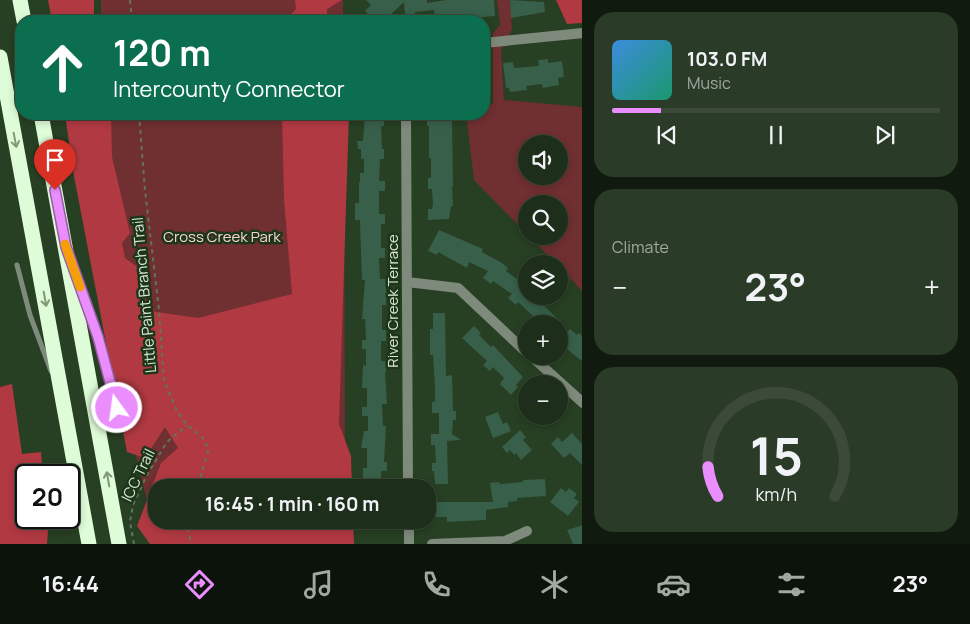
<!DOCTYPE html>
<html lang="en">
<head>
<meta charset="utf-8">
<style>
  :root { --surface:#1d2f1a; --page:#2a3b27; --text:#f1f3f6; --muted:#a0a9a2; --line:#3b4a39; --accent:#ea8dfd }
  body { margin:0; font-family:Manrope,sans-serif; background:var(--page); color:var(--text); height:100vh; display:flex; flex-direction:column; font-size:19px; white-space:nowrap }
  * { box-sizing:border-box; margin:0 }
  p { font-size:16px; color:var(--muted) }
  .icon { flex:none; width:28px; height:28px; fill:none; stroke:currentColor; stroke-width:2; stroke-linecap:round; stroke-linejoin:round }
  .map { position:relative; flex:1; overflow:hidden }
  .details { display:flex; flex-direction:column; gap:12px; padding:12px; background:#101a0e; width:388px }
  .details>* { flex:none }
  .banner { position:absolute; left:15px; top:15px; width:475px; height:105px; border-radius:20px; box-shadow:0 2px 8px #0003,0 0 0 1px var(--line); background:#0b6e4f; color:#fff; overflow:hidden }
  .controls { position:absolute; left:518px; top:135px; display:grid; gap:10px }
  .controls a { display:grid; place-items:center; width:50px; height:50px; border-radius:50%; background:var(--surface); box-shadow:0 2px 8px #0003,0 0 0 1px var(--line); font-size:25px }
  .speed { position:absolute; left:15px; top:464px; display:flex; gap:10px; font-size:25px; font-weight:700; text-align:center }
  .speed>* { display:grid; place-content:center; width:65px; height:65px; border-radius:50%; background:var(--surface); box-shadow:0 2px 8px #0003,0 0 0 1px var(--line); line-height:1 }
  .speed .limit { border:2px solid #111; border-radius:8px; background:#fff; color:#111 }
  .pin { position:absolute; display:grid; place-items:center; width:42px; height:42px; color:#fff; margin:-51px -21px; border-radius:50% 50% 50% 0; rotate:-45deg; box-shadow:0 0 5px #0007 }
  .pin .icon { rotate:45deg }
  .me { position:absolute; width:55px; margin:-28px; rotate:346deg; stroke-linejoin:round; filter:drop-shadow(0 0 4px #0008) }
  .turn { display:flex; align-items:center; gap:18px; height:105px; padding:0 15px; font-size:22px }
  .turn .icon { width:65px; height:65px; stroke-width:2.5 }
  .turn b { display:block; font-size:35px; line-height:42px }
  .big { font-size:38px; font-weight:700; line-height:1.1 }
  .details .tile { flex:1; display:flex; flex-direction:column; justify-content:center; gap:8px; min-width:0; padding:0 18px; border-radius:20px; background:var(--page) }
  .details .dial { align-items:center; gap:0 }
  .dial svg { height:130px; overflow:visible; fill:none; stroke:var(--line); stroke-width:7; stroke-linecap:round; text-anchor:middle }
  .dial text { fill:var(--text); stroke:none }
  .song { display:flex; align-items:center; gap:15px }
  .cover { width:60px; height:60px; border-radius:8px; background:linear-gradient(135deg,hsl(210 70% 55%),hsl(160 70% 35%)) }
  .played { height:5px; border-radius:2px; background:linear-gradient(90deg,var(--accent) 15%,var(--line) 15%) }
  .keys { display:flex; justify-content:space-around; direction:ltr }
  .heat { display:flex; justify-content:space-between; align-items:center; font-size:28px; direction:ltr }
  .trip { position:absolute; left:148px; top:479px; width:288px; height:50px; border-radius:20px; background:var(--surface); box-shadow:0 2px 8px #0003,0 0 0 1px var(--line); font-weight:700; line-height:50px; text-align:center }
  .dock { display:flex; height:80px; justify-content:space-around; align-items:center; background:#0c130a; color:var(--muted) }
  .dock .icon { width:35px; height:35px }
  .dock .active { color:var(--accent) }
  .dock b { font-size:22px; color:var(--text) }
  main { display:flex; flex:1; min-height:0 }
  .map>svg:first-child { display:block }
  .green { fill:#702f31; fill-rule:evenodd }
  .forest { fill:#b13942 }
  .building { fill:#375f4a }
  .lines { fill:none; stroke-linecap:round; stroke-linejoin:round }
  .path { stroke:#60755c; stroke-width:2; stroke-dasharray:4 4; stroke-linecap:butt }
  .lane { stroke:#7e8a7b; stroke-width:5 }
  .street { stroke:#7e8a7b; stroke-width:10 }
  .highway { stroke:#defcd8; stroke-width:15 }
  .oneway { stroke:#7e9878 }
  .route-casing { stroke:#985ca4; stroke-width:12 }
  .route { stroke:#ea8dfd; stroke-width:9 }
  .slow { stroke:#f59e0b; stroke-width:9 }
  .labels { text-anchor:middle; dominant-baseline:central; stroke-width:5; stroke-linejoin:round; paint-order:stroke }
  .park-label { font-size:15px; fill:#f6d5d3; stroke:#1d3518 }
  .street-label { font-size:15px; fill:#d8e7d5; stroke:#1d3518 }
</style>
</head>
<body>
<main>
<div class="map">
<svg width="583" height="544" viewBox="0 0 583 544">
  <rect width="100%" height="100%" fill="#273f22"/>
  <path class="green" d="M101,0H343V21H101Z
    M497,0H510L512,29L501,50L504,100L582,107V291L559,266V264H556L529,236H559V204H526V233L474,180L466,114H484V105L493,104V33L500,25ZM526,144H559V176H526Z
    M101,114H344L345,487L156,488L157,544L113,357Z"/>
  <path class="forest" d="M48,0H94V21H52Z
    M295,0H342L327,9V21H285L296,9Z
    M556,0H582V23L567,24Z
    M65,114H111L112,157L130,233L122,243L125,258L136,266L150,311L198,318L292,294L284,200L282,114H349L339,424L351,456L352,487L156,488V520H353L354,544H150L137,526L161,463L178,448L165,427L145,458L127,452L73,171Z
    M12,384L22,454L41,452L43,475H26V518H49L47,544H0V387Z"/>
  <path class="building" d="M366,0H427V3L446,0H494L495,16L482,17L483,21H473L472,19L435,21L434,10L415,12V15L405,16L404,2L384,21H370L365,17L368,14L365,11L371,5Z
    M510,0L544,2L545,12L511,18Z
    M548,59V63L562,61L564,77L558,78L559,85L543,88L542,84L526,86L527,90L510,92L509,88H506L503,63L513,62L514,68L539,66L538,60Z
    M365,114L384,115V126H381L382,149H384V159H380L379,181H385V191H379V214H385V224H381V248H385V258H379L380,279H386V305H382V330H386V341H381V361H386V372H385L387,404H382L383,426H386L384,462H387V471H381V485H367V479H363V468H367V448H361L364,431H368V416H362V407H367V388H362L363,365L366,366V349H362V340H366L365,319H362L365,280H362L360,224V220H355V203H359V182H360V173H364V159H361V149H358L357,141H363Z
    M432,114H450V118H452L453,187H452L453,206H451L449,219L428,220V209H432L433,204L432,189H428V178H431V158H429V126H427V116H432Z
    M439,230L483,249L482,252L502,263L508,268L506,271L526,286V296H534L563,324H535L530,319L533,316L518,302L516,305L508,298L512,294L493,281L491,284L483,278L488,271L469,262L467,268L438,252L437,255L428,251Z
    M433,313H445L446,376L452,375L453,411H456V420H453L452,434L461,440L447,441L448,484H435L434,471H432V463H436L435,445H431V434H439V413H432V402H435V387L433,355H430V329H433Z
    M474,326L481,333L479,335L491,347L493,345L523,377L516,385L518,387L511,395L500,384L504,378L493,367L490,371L483,365L487,361L462,338Z
    M570,329L577,335L579,333L583,337V362L567,349L564,352L559,347V341Z
    M498,412L503,424L507,422L511,431L493,438L485,417Z
    M520,430L526,437L523,440L532,450L521,460L516,453L514,455L510,450L507,453L502,447Z
    M572,433L583,445V466L570,453L564,458L551,444L558,437L562,442Z
    M545,479L546,496L517,498V501L508,502V507L486,510V520L447,522V517H432V502H493L490,483L499,482L500,484L523,482V480Z
    M561,488L566,492L569,488L577,494L574,498L579,502L568,516L550,502Z
    M583,525V544H573L567,530Z"/>
  <g class="lines">
    <path class="path" d="M130,0L132,21
      M139,114L145,190L159,310L164,380L177,411L187,425L202,437L207,446L208,452L197,488
      M188,520V532L192,544
      M134,544L130,522L133,505L147,475L167,442L187,425"/>
    <path class="lane" d="M17,265L30,315L51,371
      M78,280L98,337L117,408"/>
    <path class="street" d="M484,43L583,33
      M406,114L408,488
      M407,282L458,288L526,352
      M531,356L583,403
      M409,520V544
      M432,544L505,541L527,531"/>
    <path class="highway" d="M20,0L24,21
      M0,57L89,544
      M41,114L119,544"/>
  </g>
  <defs><path id="oneway-shaft" d="M-6 0H5M1.5-3L5.5 0L1.5 3" fill="none" stroke-width="1.6" stroke-linecap="round" stroke-linejoin="round" transform="scale(1.25)"/></defs>
  <g class="oneway">
    <use href="#oneway-shaft" transform="translate(15 140) rotate(79)"/>
    <use href="#oneway-shaft" transform="translate(45 299) rotate(80)"/>
    <use href="#oneway-shaft" transform="translate(108 479) rotate(-100)"/>
  </g>
  <g class="lines">
    <g class="route-casing">
      <path id="route" d="M55,190L66,247L98,337L117,408"/>
    </g>
    <use href="#route" class="route"/>
    <path class="slow" d="M65,244L80,287"/>
  </g>
  <g class="labels">
    <g class="park-label">
      <text x="222" y="236">Cross Creek Park</text>
    </g>
    <g class="street-label">
      <text transform="translate(144 295) rotate(-95)">Little Paint Branch Trail</text>
      <text transform="translate(392 301) rotate(-90)">River Creek Terrace</text>
      <text transform="translate(138 475) rotate(-64)">ICC Trail</text>
    </g>
  </g>
</svg>
<div class="controls">
<a><svg class="icon" aria-label="sound" viewBox="0 0 24 24"><path d="M4 9h4l5-4v14l-5-4H4zM17 9q2 3 0 6"/></svg></a>
<a><svg class="icon" aria-label="search" viewBox="0 0 24 24"><circle cx="10" cy="10" r="6"/><path d="M15 15l6 6"/></svg></a>
<a><svg class="icon" aria-label="layers" viewBox="0 0 24 24"><path d="M12 4l9 5-9 5-9-5zM3 14l9 5 9-5"/></svg></a>
<a>+</a>
<a>−</a>
</div>
<div class="speed"><div class="limit">20</div></div>
<div class="pin" style="left:55px;top:190px;background:#d93025"><svg class="icon" aria-label="arrive" viewBox="0 0 24 24"><path d="M6 21V4h12l-3 4 3 4H6"/></svg></div>
<svg class="me" style="left:117px;top:408px" viewBox="-20 -20 40 40"><circle r="17" fill="#ea8dfd" stroke="#fff" stroke-width="3"/><path d="M0-11L8 9 0 5-8 9z" fill="#fff"/></svg>
<div class="trip">16:45 · 1 min · 160 m</div>
<div class="banner">
<div class="turn"><svg class="icon" aria-label="ahead" viewBox="0 0 24 24"><path d="M12 20V5M6 11l6-6 6 6"/></svg><div><b>120 m</b>Intercounty Connector</div></div>
</div>
</div>
<section class="details">
<div class="tile">
<div class="song"><i class="cover"></i><div><b>103.0 FM</b><p>Music</p></div></div>
<div class="played"></div>
<div class="keys"><svg class="icon" aria-label="previous" viewBox="0 0 24 24"><path d="M18 5L8 12l10 7zM5 5v14"/></svg><svg class="icon" aria-label="pause" viewBox="0 0 24 24"><path d="M8 5v14M16 5v14"/></svg><svg class="icon" aria-label="next" viewBox="0 0 24 24"><path d="M6 5l10 7-10 7zM19 5v14"/></svg></div>
</div>
<div class="tile"><p>Climate</p>
<div class="heat"><a>−</a><b class="big">23°</b><a>+</a></div>
</div>
<div class="tile dial"><svg viewBox="0 0 100 80">
<path d="M14 69A42 42 0 1 1 86 69"/>
<path d="M14 69A42 42 0 0 1 8 51" stroke="#ea8dfd"/>
<text x="50" y="56" font-size="32" font-weight="700">15</text>
<text x="50" y="72" font-size="11">km/h</text>
</svg></div>
</section>
</main>
<nav class="dock">
<b>16:44</b>
<svg class="icon active" aria-label="directions" viewBox="0 0 24 24"><path d="M12 3l9 9-9 9-9-9zM9 14v-3h6M13 9l2 2-2 2"/></svg>
<svg class="icon" aria-label="music" viewBox="0 0 24 24"><path d="M9 18V5l10-2v13"/><circle cx="6" cy="18" r="3"/><circle cx="16" cy="16" r="3"/></svg>
<svg class="icon" aria-label="phone" viewBox="0 0 24 24"><path d="M5 4h4l2 5-3 2q2 4 5 5l2-3 5 2v4C11 20 4 13 5 4z"/></svg>
<svg class="icon" aria-label="climate" viewBox="0 0 24 24"><path d="M12 3v18M4 7l16 10M4 17L20 7"/></svg>
<svg class="icon" aria-label="car" viewBox="0 0 24 24"><path d="M5 17H2v-5l4-1 3-4h7l3 4 3 1v5h-3M9 17h6M6 11h13"/><circle cx="7" cy="17" r="2"/><circle cx="17" cy="17" r="2"/></svg>
<svg class="icon" aria-label="filters" viewBox="0 0 24 24"><path d="M4 7h16M4 17h16"/><circle cx="9" cy="7" r="2"/><circle cx="15" cy="17" r="2"/></svg>
<b>23°</b>
</nav>
</body>
</html>
